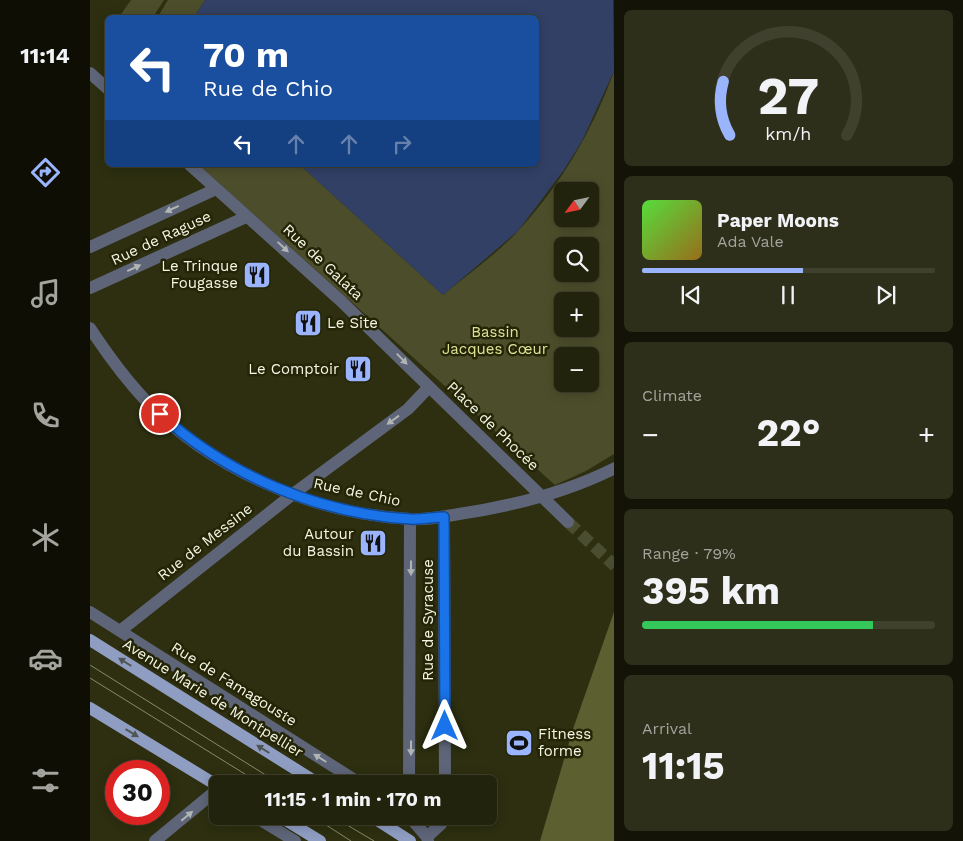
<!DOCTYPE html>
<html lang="en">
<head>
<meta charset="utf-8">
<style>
  :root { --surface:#22230c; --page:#2e2f1a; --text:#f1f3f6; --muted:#a2a49d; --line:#3f402d; --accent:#9ab5fd }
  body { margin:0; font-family:"Work Sans",sans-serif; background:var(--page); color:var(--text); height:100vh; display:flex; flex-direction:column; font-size:19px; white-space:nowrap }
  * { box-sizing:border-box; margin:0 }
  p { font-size:16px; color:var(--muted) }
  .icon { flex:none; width:28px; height:28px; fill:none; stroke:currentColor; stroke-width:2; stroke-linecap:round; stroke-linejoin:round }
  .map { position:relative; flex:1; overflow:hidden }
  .side { display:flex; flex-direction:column; gap:10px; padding:10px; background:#131307; width:349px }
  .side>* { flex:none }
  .hud { position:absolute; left:15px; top:15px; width:434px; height:152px; border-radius:8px; box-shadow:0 2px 12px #0003,0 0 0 1px var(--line); background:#1a4fa0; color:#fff; overflow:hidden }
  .needle { width:32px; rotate:237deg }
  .controls { position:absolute; left:464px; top:182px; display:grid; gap:10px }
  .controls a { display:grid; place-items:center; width:45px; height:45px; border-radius:8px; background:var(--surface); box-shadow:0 2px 12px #0003,0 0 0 1px var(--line); font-size:25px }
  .speed { position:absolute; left:15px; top:760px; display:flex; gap:10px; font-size:25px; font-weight:700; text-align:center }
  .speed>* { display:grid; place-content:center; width:65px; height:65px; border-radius:50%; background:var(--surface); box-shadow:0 2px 12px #0003,0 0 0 1px var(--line); line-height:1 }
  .speed .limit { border:8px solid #d22; background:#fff; color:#111 }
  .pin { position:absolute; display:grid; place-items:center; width:42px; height:42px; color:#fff; margin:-21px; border:2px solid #fff; border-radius:50%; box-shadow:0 1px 5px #0007 }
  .me { position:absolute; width:55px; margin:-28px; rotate:0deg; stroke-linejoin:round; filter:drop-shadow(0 0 4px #0008) }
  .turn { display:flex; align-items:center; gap:18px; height:105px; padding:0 15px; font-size:22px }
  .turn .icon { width:65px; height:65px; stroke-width:2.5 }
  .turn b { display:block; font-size:35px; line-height:42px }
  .lanes { display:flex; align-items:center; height:48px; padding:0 15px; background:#0003; justify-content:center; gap:25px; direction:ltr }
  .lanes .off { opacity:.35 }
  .big { font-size:38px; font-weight:700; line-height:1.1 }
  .side .card { flex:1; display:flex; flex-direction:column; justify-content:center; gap:8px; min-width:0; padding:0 18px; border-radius:8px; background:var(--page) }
  .side .dial { align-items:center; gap:0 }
  .dial svg { height:130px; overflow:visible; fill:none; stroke:var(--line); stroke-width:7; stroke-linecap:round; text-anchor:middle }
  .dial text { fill:var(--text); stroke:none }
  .song { display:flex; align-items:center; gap:15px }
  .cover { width:60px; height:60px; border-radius:8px; background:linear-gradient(135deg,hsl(110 70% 55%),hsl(40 70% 35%)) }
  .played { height:5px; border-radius:2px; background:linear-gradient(90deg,var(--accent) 55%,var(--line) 55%) }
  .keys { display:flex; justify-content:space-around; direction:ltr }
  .heat { display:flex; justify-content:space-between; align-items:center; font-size:28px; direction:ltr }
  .charge { height:8px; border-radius:4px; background:linear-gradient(90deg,#34c759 79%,var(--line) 0) }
  .trip { position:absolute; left:119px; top:775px; width:288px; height:50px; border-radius:8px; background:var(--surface); box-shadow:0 2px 12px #0003,0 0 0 1px var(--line); font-weight:700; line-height:50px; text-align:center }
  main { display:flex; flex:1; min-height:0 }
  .tab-bar { display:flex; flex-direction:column; width:90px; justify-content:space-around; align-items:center; background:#0e0e05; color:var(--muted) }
  .tab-bar .icon { width:35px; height:35px }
  .tab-bar .on { color:var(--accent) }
  .tab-bar b { font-size:22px; color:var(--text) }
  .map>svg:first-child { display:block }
  .green { fill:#4c4e2b; fill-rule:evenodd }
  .forest { fill:#5c5f30 }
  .water { fill:#324066 }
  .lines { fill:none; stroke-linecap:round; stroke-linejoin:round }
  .minor-tunnel { stroke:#4b4d30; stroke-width:12; stroke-dasharray:12 6; stroke-linecap:butt }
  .minor { stroke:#5e6578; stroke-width:12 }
  .major { stroke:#8f9dc3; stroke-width:12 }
  .tram { stroke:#878970; stroke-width:1 }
  .oneway { fill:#b0b5b3 }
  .oneway2 { fill:#4f5552 }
  .route-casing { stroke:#114b97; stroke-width:12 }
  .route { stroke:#1a73e8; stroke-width:9 }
  .labels { text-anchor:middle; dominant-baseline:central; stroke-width:5; stroke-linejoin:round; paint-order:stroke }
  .street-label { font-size:15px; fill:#f4f6e4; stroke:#242506 }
  .poi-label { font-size:15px; fill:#f4f6e4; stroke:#242506; text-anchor:end }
  .park-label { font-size:15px; fill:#dde396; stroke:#242506 }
</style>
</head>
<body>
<main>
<nav class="tab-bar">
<b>11:14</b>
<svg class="icon on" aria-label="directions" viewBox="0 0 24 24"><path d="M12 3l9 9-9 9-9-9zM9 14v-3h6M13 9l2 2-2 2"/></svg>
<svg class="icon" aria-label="music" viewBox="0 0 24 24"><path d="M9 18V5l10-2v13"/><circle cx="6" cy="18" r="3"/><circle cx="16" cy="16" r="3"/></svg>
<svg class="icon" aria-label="phone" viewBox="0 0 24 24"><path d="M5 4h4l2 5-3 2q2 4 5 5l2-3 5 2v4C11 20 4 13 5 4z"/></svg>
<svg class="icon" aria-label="climate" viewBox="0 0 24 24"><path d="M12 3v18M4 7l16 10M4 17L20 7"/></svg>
<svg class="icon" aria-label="car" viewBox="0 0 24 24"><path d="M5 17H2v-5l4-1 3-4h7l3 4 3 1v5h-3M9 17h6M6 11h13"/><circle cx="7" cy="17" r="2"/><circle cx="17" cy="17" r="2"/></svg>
<svg class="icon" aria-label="filters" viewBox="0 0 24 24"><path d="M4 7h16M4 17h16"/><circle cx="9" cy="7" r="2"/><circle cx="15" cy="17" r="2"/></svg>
</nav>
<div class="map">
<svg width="525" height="841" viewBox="0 0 525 841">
  <rect width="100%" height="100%" fill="#2d2f10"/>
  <path class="green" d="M41,0H74L63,17H29Z
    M78,0H115L104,17L67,18Z
    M524,71V454L496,471L465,485L109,165H210L353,295C378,274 407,254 429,230C470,186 504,128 524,71ZM472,191H500V219H472ZM472,246H500V274H472ZM472,301H500V329H472ZM472,356H500V384H472Z"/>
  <path class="forest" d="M524,612V841H450L483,729Z"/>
  <path class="water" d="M115,0H523L524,71L492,141L474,170L428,231L353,295L210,165H446V18L104,17Z"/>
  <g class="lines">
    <path class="minor-tunnel" d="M478,522L525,566"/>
    <path class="minor" d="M0,73L18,89
      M100,165L251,301L478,522
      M0,247L126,189
      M0,288L156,217
      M0,328C17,354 36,380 58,403C125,471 225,514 320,519C336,520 353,517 369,514C423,506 475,493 525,468
      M354,517L355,784
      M0,612L271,784
      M30,631L203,494L318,409L339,387
      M319,784L320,519
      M164,816L205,841
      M319,816L337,837L338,841
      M337,837L351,824L355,816
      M65,841L128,789"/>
    <path class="major" d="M0,640L229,784
      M0,708L128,786
      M189,816L230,841
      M281,816L320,841"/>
    <path class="tram" d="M0,665L190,784
      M0,678L171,784
      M222,816L261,841
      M242,816L284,841"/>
  </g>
  <defs><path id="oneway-solid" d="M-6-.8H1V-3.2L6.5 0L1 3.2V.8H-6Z" transform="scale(1.25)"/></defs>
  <g class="oneway">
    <use href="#oneway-solid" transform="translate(82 209) rotate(155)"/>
    <use href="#oneway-solid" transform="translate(193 247) rotate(43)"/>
    <use href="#oneway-solid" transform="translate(44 268) rotate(-25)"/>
    <use href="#oneway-solid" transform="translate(312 359) rotate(46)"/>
    <use href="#oneway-solid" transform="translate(303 420) rotate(144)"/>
    <use href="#oneway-solid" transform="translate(321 568) rotate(90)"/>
    <use href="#oneway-solid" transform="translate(321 748) rotate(90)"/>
    <use href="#oneway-solid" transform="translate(230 758) rotate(-148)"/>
    <use href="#oneway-solid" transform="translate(97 816) rotate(-40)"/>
  </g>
  <g class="oneway2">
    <use href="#oneway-solid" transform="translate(35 662) rotate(-148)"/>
    <use href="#oneway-solid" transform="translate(42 733) rotate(31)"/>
    <use href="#oneway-solid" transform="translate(173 749) rotate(-148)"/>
  </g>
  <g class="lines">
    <g class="route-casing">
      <path id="route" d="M70,414C137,475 229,514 320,519C331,520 343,517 354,517L355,726"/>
    </g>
    <use href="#route" class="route"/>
  </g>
  <defs>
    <g id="restaurant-square" transform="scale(1.4375)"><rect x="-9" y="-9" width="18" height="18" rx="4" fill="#9ab5fd" stroke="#242506"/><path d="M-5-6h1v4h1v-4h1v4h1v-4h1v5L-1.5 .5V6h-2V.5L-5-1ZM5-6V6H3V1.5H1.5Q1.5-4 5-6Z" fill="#111"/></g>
    <g id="stadium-square" transform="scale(1.4375)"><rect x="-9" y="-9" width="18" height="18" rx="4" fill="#9ab5fd" stroke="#242506"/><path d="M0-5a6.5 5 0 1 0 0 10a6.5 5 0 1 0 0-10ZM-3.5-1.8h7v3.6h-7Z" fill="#111"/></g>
  </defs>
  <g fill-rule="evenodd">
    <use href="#restaurant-square" x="167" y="275"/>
    <use href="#restaurant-square" x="218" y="323"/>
    <use href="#restaurant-square" x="268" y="369"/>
    <use href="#restaurant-square" x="283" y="543"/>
    <use href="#stadium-square" x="429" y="743"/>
  </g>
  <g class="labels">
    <g class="street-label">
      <text transform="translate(71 238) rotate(-25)">Rue de Raguse</text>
      <text transform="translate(233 262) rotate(43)">Rue de Galata</text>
      <text transform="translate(403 426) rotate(44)">Place de Phocée</text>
      <text transform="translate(267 492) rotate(12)">Rue de Chio</text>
      <text transform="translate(115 542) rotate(-38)">Rue de Messine</text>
      <text transform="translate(338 620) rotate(-90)">Rue de Syracuse</text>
      <text transform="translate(144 684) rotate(32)">Rue de Famagouste</text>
      <text transform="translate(123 698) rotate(32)">Avenue Marie de Montpellier</text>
    </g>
    <g class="poi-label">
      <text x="148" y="266">Le Trinque<tspan x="148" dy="17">Fougasse</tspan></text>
      <text x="237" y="323" text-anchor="start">Le Site</text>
      <text x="249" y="369">Le Comptoir</text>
      <text x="264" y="534">Autour<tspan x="264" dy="17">du Bassin</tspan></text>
      <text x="448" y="734" text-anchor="start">Fitness<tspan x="448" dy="17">forme</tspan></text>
    </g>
    <g class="park-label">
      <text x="405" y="332">Bassin<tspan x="405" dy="17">Jacques Cœur</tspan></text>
    </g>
  </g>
</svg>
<div class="controls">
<a><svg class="needle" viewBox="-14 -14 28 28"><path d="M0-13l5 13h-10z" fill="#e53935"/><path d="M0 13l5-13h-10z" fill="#a2a49d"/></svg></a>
<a><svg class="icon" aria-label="search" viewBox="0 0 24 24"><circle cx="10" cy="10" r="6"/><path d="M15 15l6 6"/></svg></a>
<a>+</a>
<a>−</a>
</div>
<div class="speed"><div class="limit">30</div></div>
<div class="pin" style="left:70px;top:414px;background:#d93025"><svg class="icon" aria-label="arrive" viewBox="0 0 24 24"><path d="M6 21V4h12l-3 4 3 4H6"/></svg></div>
<svg class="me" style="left:355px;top:726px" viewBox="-20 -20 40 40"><path d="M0-17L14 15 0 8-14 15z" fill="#1a73e8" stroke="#fff" stroke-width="4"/></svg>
<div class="trip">11:15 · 1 min · 170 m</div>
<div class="hud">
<div class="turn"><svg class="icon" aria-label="left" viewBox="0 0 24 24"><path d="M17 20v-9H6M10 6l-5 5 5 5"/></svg><div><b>70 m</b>Rue de Chio</div></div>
<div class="lanes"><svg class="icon" aria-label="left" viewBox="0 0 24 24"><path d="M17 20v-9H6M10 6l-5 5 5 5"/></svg><svg class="icon off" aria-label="ahead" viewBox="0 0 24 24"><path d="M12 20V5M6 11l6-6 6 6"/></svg><svg class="icon off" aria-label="ahead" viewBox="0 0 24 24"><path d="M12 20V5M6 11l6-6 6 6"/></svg><svg class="icon off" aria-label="right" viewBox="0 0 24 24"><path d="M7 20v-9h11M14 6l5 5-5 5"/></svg></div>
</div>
</div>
<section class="side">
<div class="card dial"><svg viewBox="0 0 100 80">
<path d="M14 69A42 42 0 1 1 86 69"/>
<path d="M14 69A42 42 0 0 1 10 36" stroke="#9ab5fd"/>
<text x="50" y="56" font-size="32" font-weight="700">27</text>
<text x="50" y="72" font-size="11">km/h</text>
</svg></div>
<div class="card">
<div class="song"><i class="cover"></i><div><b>Paper Moons</b><p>Ada Vale</p></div></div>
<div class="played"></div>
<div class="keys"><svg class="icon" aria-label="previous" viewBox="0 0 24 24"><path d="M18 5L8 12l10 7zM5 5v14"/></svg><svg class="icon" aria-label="pause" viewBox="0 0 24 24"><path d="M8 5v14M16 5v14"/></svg><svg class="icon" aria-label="next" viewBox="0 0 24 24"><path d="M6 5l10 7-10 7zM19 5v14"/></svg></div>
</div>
<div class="card"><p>Climate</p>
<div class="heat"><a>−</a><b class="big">22°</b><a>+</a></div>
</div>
<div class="card"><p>Range · 79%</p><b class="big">395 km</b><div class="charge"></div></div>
<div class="card"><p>Arrival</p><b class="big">11:15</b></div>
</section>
</main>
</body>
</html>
